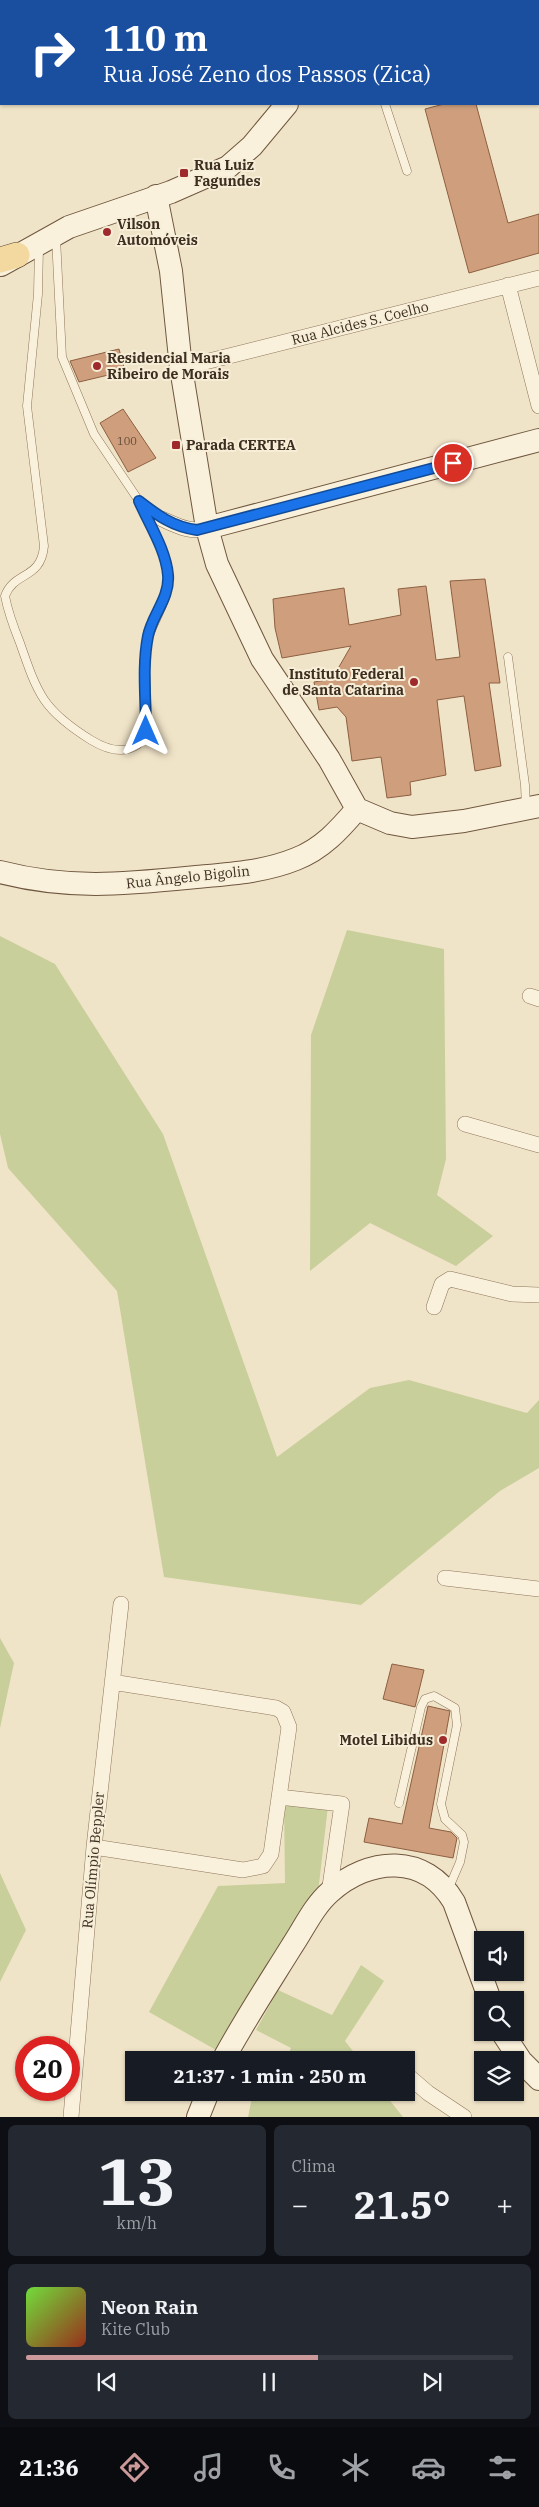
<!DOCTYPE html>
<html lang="pt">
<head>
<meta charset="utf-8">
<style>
  :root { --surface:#171b24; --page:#242831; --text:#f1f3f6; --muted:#9ea1a6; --line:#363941; --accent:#cc999b }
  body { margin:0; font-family:"IBM Plex Serif",serif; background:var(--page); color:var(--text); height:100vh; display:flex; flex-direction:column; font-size:19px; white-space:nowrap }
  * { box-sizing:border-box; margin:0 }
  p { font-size:16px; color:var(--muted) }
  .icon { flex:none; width:28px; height:28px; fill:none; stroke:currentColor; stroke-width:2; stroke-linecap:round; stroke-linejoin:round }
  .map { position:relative; height:2117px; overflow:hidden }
  .drawer { display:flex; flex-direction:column; gap:8px; padding:8px; background:#0d0f14; flex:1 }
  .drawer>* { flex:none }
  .guide { position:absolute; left:0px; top:0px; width:540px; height:105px; box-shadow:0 1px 4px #0004; background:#1a4fa0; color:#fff; overflow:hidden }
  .fabs { position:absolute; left:474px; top:1931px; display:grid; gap:10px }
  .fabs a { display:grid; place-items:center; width:50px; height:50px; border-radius:0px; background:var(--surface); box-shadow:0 1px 4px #0004; font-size:25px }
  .speed { position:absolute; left:15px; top:2036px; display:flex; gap:10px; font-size:25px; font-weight:700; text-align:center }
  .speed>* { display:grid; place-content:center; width:65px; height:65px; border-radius:50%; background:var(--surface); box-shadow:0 1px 4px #0004; line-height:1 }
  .speed .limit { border:8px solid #d22; background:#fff; color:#111 }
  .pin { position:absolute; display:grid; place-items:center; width:42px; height:42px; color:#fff; margin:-21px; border:2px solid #fff; border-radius:50%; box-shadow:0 1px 5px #0007 }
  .me { position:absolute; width:55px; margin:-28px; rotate:0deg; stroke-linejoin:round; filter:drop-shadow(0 0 4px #0008) }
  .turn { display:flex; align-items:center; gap:18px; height:105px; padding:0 20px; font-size:22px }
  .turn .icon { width:65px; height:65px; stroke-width:2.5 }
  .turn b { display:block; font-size:35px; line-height:42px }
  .big { font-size:38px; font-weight:700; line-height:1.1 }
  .drawer .card { flex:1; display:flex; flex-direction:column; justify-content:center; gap:8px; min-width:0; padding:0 18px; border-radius:8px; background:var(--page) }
  .drawer .dial { align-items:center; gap:0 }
  .dial b { font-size:65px; line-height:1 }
  .song { display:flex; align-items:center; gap:15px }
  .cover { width:60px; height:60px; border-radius:8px; background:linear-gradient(135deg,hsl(100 70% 55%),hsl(10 70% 35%)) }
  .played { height:5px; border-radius:2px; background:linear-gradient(90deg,var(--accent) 60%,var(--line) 60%) }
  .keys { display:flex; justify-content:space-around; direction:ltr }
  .heat { display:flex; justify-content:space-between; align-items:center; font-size:28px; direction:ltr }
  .drawer .tiles { flex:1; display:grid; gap:8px; grid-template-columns:1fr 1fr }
  .card:last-child { grid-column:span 2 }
  .trip { position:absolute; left:125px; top:2051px; width:290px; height:50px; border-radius:0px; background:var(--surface); box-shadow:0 1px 4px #0004; font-weight:700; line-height:50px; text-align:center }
  .dock { display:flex; height:80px; justify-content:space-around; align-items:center; background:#090b0e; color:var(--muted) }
  .dock .icon { width:35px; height:35px }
  .dock .active { color:var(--accent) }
  .dock b { font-size:22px; color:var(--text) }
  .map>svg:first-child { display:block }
  .green { fill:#c9cf9b }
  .building { fill:#cf9f7d; stroke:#8d5f41 }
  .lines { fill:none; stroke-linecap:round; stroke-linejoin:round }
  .lane-casing { stroke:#8d765c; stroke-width:9 }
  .street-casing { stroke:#8d765c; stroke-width:16 }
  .secondary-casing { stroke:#6f573f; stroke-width:24 }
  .primary-casing { stroke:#5b4430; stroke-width:26 }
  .lane { stroke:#faf1dc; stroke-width:8 }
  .street { stroke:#faf1dc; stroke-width:15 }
  .secondary { stroke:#faf1dc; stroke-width:22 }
  .primary { stroke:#f3d9a0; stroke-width:25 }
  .route-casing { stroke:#114b97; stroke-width:12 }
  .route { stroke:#1a73e8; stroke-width:9 }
  .poi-dot { fill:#9e2a2b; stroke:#f7eed8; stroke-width:2 }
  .labels { text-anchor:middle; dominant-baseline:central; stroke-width:4; stroke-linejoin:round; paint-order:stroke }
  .number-label { font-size:11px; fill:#624a37 }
  .poi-label { font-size:14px; font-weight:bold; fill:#3d2e20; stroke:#f7eed8; text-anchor:start }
  .street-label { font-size:14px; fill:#3d2e20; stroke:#f7eed8 }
</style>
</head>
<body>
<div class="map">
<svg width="539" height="2117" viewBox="0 0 539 2117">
  <rect width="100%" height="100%" fill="#f0e4c8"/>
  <path class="green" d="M347,930L444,949L446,1159L437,1195L493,1236L456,1266L370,1223L310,1271L311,1035Z
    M0,936L55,964L163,1134L277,1457L370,1388L409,1380L527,1413L539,1400V1468L500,1491L361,1605L164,1577L117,1291L8,1168L0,1134Z
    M0,1638L14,1663L0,1728Z
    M284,1804L328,1806L318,1893L216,2050L149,2012L218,1886L285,1883Z
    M0,1873L26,1930L0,1982Z
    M361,1965L384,1981L345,2041L360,2060H285L291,2048L256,2030L278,1990L332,2015Z
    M253,2092L384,2093L403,2117H248Z"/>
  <path class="building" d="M444,104H476L508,223L539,214V253L469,273L425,109Z
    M119,349L125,371L79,382L70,361Z
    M123,409L156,458L128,472L100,423Z
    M485,579L500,683H489L501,766L475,771L464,696L437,700L446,775L410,782L411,795L387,798L381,757L352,761L346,717L337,707L319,710L314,682L332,679L351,646L282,658L275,628L273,599L344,588L349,625L401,615L398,589L426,586L436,660L460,657L450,581Z
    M392,1664L424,1670L415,1707L383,1699Z
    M428,1706L450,1711L429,1828L451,1832L457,1838L453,1858L364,1842L369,1818L402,1824Z"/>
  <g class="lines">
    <g class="lane-casing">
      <path id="lane" d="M78,0L88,1
        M502,0L503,1
        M122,1L125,0
        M539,73V74
        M385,104L407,171
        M56,238L62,357L94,434L139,501L162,519
        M39,247L38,294L27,406L44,546C41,580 14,571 5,596C8,612 14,628 20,643C38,695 43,710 91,740C104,748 122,755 137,745C153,734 144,673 145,653C147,626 172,601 168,574C165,549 149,524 139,501
        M508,657L525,785L526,807
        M399,1803L421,1707L425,1699L434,1696L455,1708L457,1725L441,1804L445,1819L462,1835L464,1842L460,1862L448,1890"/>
    </g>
    <g class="street-casing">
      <path id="street" d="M508,285L539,406
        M181,368L539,278
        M162,519C178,526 190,533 207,528
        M530,996L539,999
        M465,1124L539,1145
        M434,1307L442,1284L450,1279L512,1294L539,1295
        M445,1578L539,1589
        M279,1797L342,1804L329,1893
        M94,1847L243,1870L263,1866L271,1854L289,1727L283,1712L276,1708L112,1682
        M406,2074L428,2093L464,2117
        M71,2117L94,1847L121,1604"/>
    </g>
    <g class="secondary-casing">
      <path id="secondary" d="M527,0L529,1
        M367,1L368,0
        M156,196L171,271L181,368L207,528L217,564L262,659L329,759L357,809L390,823L412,827L464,821L539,806
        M1,265L69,227L171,192L228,167L252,146L287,104
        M207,528L539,440
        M0,872C70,890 125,884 196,877C230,874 264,872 296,859C322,849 339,830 357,809
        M502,2032L521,2061L539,2079
        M223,2060C244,2021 269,1983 292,1946C304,1928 314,1906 330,1892C369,1857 425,1853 454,1902L490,2000
        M198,2117L208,2092"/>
    </g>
    <g class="primary-casing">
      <path id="primary" d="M0,260L17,255"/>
    </g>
    <use href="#lane" class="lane"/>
    <use href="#street" class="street"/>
    <use href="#secondary" class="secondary"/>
    <use href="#primary" class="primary"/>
  </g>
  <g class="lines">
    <g class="route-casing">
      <path id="route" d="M146,731C146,700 142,666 148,636C152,615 170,598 168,575C166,550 149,524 139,501C157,515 173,527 197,530L453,463"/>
    </g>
    <use href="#route" class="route"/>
  </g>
  <g class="poi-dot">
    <rect x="179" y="168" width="10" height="10" rx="2.5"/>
    <circle cx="107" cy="232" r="5"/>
    <circle cx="97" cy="366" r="5"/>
    <rect x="171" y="440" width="10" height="10" rx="2.5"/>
    <circle cx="414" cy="682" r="5"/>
    <circle cx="443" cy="1740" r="5"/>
  </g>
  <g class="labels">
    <g class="number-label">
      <text x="127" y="441">100</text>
    </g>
    <g class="poi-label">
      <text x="194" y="165">Rua Luiz<tspan x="194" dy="16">Fagundes</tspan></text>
      <text x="117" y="224">Vilson<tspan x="117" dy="16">Automóveis</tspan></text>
      <text x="107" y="358">Residencial Maria<tspan x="107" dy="16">Ribeiro de Morais</tspan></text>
      <text x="186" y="445">Parada CERTEA</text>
      <text x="404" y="674" text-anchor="end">Instituto Federal<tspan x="404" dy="16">de Santa Catarina</tspan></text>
      <text x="433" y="1740" text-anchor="end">Motel Libidus</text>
    </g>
    <g class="street-label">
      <text transform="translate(360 323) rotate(-14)">Rua Alcides S. Coelho</text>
      <text transform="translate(188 877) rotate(-6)">Rua Ângelo Bigolin</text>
      <text transform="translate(93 1860) rotate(-85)">Rua Olímpio Beppler</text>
    </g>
  </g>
</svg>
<div class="fabs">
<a><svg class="icon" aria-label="sound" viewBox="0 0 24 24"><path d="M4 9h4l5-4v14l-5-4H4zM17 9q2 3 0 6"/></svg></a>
<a><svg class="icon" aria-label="search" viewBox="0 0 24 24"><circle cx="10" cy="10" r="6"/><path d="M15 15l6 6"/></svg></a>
<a><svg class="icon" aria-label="layers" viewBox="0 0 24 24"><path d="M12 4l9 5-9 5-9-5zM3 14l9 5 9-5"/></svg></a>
</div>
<div class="speed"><div class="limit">20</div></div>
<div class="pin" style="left:453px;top:463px;background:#d93025"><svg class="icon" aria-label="arrive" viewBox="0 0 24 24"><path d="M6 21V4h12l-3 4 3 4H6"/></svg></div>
<svg class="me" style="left:146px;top:731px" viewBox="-20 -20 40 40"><path d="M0-17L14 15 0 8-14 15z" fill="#1a73e8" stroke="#fff" stroke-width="4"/></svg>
<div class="trip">21:37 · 1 min · 250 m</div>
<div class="guide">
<div class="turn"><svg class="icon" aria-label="right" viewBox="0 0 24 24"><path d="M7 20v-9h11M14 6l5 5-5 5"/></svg><div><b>110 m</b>Rua José Zeno dos Passos (Zica)</div></div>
</div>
</div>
<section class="drawer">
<div class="tiles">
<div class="card dial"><b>13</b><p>km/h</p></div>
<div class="card"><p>Clima</p>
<div class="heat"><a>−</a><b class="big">21.5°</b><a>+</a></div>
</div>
<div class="card">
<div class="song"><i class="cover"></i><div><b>Neon Rain</b><p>Kite Club</p></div></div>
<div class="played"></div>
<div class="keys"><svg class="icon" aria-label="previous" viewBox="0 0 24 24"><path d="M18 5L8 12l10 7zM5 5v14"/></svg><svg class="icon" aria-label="pause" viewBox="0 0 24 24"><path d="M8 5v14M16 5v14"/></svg><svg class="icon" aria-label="next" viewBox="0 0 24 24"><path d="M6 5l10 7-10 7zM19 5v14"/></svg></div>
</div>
</div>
</section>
<nav class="dock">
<b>21:36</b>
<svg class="icon active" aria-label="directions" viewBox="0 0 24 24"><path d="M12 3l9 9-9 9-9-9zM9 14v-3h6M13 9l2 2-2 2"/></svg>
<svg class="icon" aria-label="music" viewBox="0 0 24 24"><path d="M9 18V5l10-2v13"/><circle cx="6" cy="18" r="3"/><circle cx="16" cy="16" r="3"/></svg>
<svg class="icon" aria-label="phone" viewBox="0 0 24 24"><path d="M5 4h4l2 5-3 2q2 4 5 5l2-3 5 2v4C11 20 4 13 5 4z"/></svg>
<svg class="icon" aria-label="climate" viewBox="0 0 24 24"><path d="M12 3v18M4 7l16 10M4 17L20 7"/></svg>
<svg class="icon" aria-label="car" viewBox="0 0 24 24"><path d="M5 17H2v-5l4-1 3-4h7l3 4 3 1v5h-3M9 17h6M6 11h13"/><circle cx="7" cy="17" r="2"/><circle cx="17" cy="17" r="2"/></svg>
<svg class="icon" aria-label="filters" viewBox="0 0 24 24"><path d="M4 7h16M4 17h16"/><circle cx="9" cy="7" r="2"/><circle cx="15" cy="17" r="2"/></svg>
</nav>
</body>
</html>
